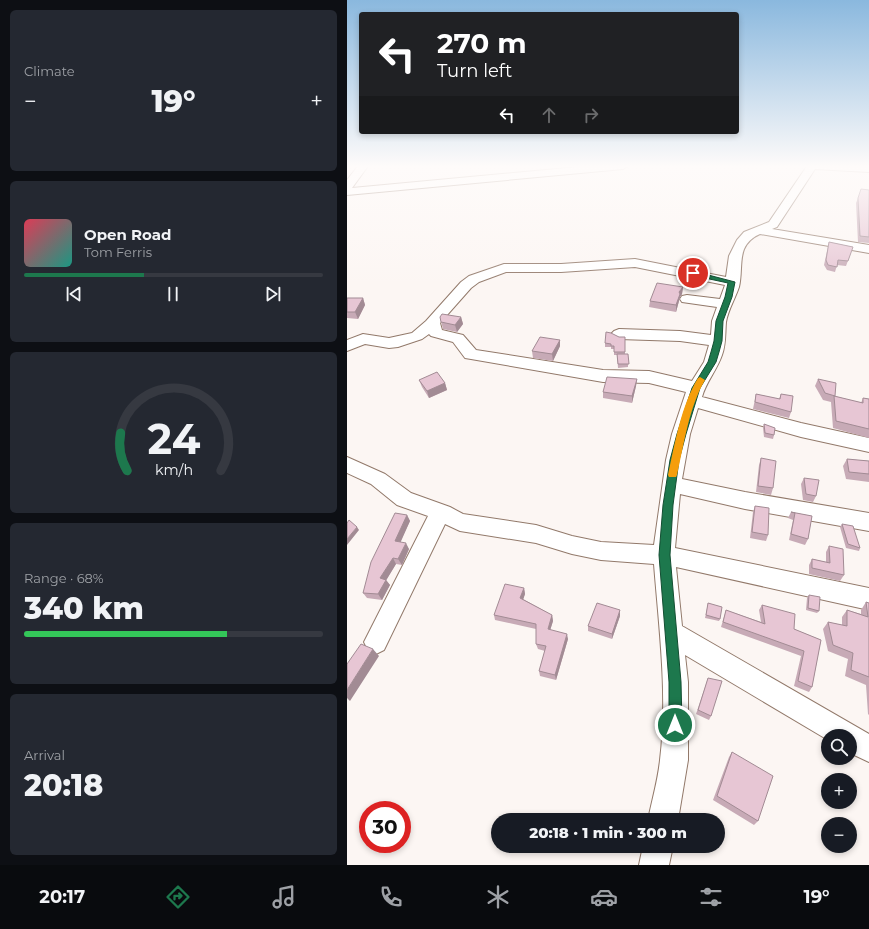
<!DOCTYPE html>
<html lang="en">
<head>
<meta charset="utf-8">
<style>
  :root { --surface:#171b24; --page:#242831; --text:#f1f3f6; --muted:#9ea1a6; --line:#363941; --accent:#1d784d }
  body { margin:0; font-family:Montserrat,sans-serif; background:var(--page); color:var(--text); height:100vh; display:flex; flex-direction:column; font-size:15px; white-space:nowrap }
  * { box-sizing:border-box; margin:0 }
  p { font-size:13px; color:var(--muted) }
  .icon { flex:none; width:22px; height:22px; fill:none; stroke:currentColor; stroke-width:2; stroke-linecap:round; stroke-linejoin:round }
  .map { position:relative; flex:1; overflow:hidden }
  .sheet { display:flex; flex-direction:column; gap:10px; padding:10px; background:#0d0f14; width:347px }
  .sheet>* { flex:none }
  .guide { position:absolute; left:12px; top:12px; width:380px; height:122px; border-radius:4px; box-shadow:0 2px 6px #0003; background:#202124; color:#fff; overflow:hidden }
  .tools { position:absolute; left:474px; top:729px; display:grid; gap:8px }
  .tools a { display:grid; place-items:center; width:36px; height:36px; border-radius:50%; background:var(--surface); box-shadow:0 2px 6px #0003; font-size:20px }
  .speed { position:absolute; left:12px; top:801px; display:flex; gap:8px; font-size:20px; font-weight:700; text-align:center }
  .speed>* { display:grid; place-content:center; width:52px; height:52px; border-radius:50%; background:var(--surface); box-shadow:0 2px 6px #0003; line-height:1 }
  .speed .limit { border:6px solid #d22; background:#fff; color:#111 }
  .pin { position:absolute; display:grid; place-items:center; width:34px; height:34px; color:#fff; margin:-17px; border:2px solid #fff; border-radius:50%; box-shadow:0 1px 4px #0007 }
  .me { position:absolute; width:44px; margin:-22px; rotate:0deg; stroke-linejoin:round; filter:drop-shadow(0 0 3px #0008) }
  .turn { display:flex; align-items:center; gap:14px; height:84px; padding:0 12px; font-size:18px }
  .turn .icon { width:52px; height:52px; stroke-width:2.5 }
  .turn b { display:block; font-size:28px; line-height:34px }
  .lanes { display:flex; align-items:center; height:38px; padding:0 12px; background:#0003; justify-content:center; gap:20px; direction:ltr }
  .lanes .off { opacity:.35 }
  .big { font-size:30px; font-weight:800; line-height:1.1 }
  .sheet .card { flex:1; display:flex; flex-direction:column; justify-content:center; gap:6px; min-width:0; padding:0 14px; border-radius:6px; background:var(--page) }
  .sheet .dial { align-items:center; gap:0 }
  .dial svg { height:104px; overflow:visible; fill:none; stroke:var(--line); stroke-width:7; stroke-linecap:round; text-anchor:middle }
  .dial text { fill:var(--text); stroke:none }
  .song { display:flex; align-items:center; gap:12px }
  .cover { width:48px; height:48px; border-radius:6px; background:linear-gradient(135deg,hsl(350 70% 55%),hsl(170 70% 35%)) }
  .played { height:4px; border-radius:2px; background:linear-gradient(90deg,var(--accent) 40%,var(--line) 40%) }
  .keys { display:flex; justify-content:space-around; direction:ltr }
  .heat { display:flex; justify-content:space-between; align-items:center; font-size:22px; direction:ltr }
  .charge { height:6px; border-radius:3px; background:linear-gradient(90deg,#34c759 68%,var(--line) 0) }
  .trip { position:absolute; left:144px; top:813px; width:234px; height:40px; border-radius:20px; background:var(--surface); box-shadow:0 2px 6px #0003; font-weight:800; line-height:40px; text-align:center }
  .menu { display:flex; height:64px; justify-content:space-around; align-items:center; background:#090b0e; color:var(--muted) }
  .menu .icon { width:28px; height:28px }
  .menu .on { color:var(--accent) }
  .menu b { font-size:18px; color:var(--text) }
  main { display:flex; flex:1; min-height:0 }
  .map>svg:first-child { display:block }
  .lines { fill:none; stroke-linecap:round; stroke-linejoin:round }
  .minor-casing { stroke:#92796a; stroke-width:2 }
  .minor { fill:#fff; fill-rule:evenodd }
  .wall { fill:#c7aab6 }
  .shaded-wall { fill:#a28b94 }
  .building { fill:#e7c6d4; stroke:#a28b94 }
  .route { fill:#1d784d; stroke:#134e32 }
  .slow { fill:#f59e0b }
</style>
</head>
<body>
<main>
<section class="sheet">
<div class="card"><p>Climate</p>
<div class="heat"><a>−</a><b class="big">19°</b><a>+</a></div>
</div>
<div class="card">
<div class="song"><i class="cover"></i><div><b>Open Road</b><p>Tom Ferris</p></div></div>
<div class="played"></div>
<div class="keys"><svg class="icon" aria-label="previous" viewBox="0 0 24 24"><path d="M18 5L8 12l10 7zM5 5v14"/></svg><svg class="icon" aria-label="pause" viewBox="0 0 24 24"><path d="M8 5v14M16 5v14"/></svg><svg class="icon" aria-label="next" viewBox="0 0 24 24"><path d="M6 5l10 7-10 7zM19 5v14"/></svg></div>
</div>
<div class="card dial"><svg viewBox="0 0 100 80">
<path d="M14 69A42 42 0 1 1 86 69"/>
<path d="M14 69A42 42 0 0 1 9 40" stroke="#1d784d"/>
<text x="50" y="56" font-size="32" font-weight="700">24</text>
<text x="50" y="72" font-size="11">km/h</text>
</svg></div>
<div class="card"><p>Range · 68%</p><b class="big">340 km</b><div class="charge"></div></div>
<div class="card"><p>Arrival</p><b class="big">20:18</b></div>
</section>
<div class="map">
<svg width="522" height="865" viewBox="0 0 522 865">
  <rect width="100%" height="100%" fill="#fcf6f3"/>
  <g class="lines">
    <g class="minor-casing">
      <path id="minor" d="M11,166H21L5,188L242,166H281L276,169L0,195V180Z
        M460,166H522V172L468,169L430,227L425,229L522,245V253L413,234C388,245 397,266 392,287C388,299 381,310 379,322C378,334 379,344 375,355C370,370 359,382 355,397L454,423L522,438V452L454,437L351,408L343,434L335,479L398,492L522,513V531L398,509L333,494L328,548L522,588V610L329,567L335,626L522,734V762L503,753V736H481V740L338,655L341,682V760L331,820H301C305,800 311,780 313,760C321,695 312,628 307,564L254,560L225,554L189,543L113,531L98,524L37,650L29,654L21,650L17,642L81,516L50,505L24,484L0,473V457L38,474L64,493L103,507L116,514L189,525L225,536L254,542L307,545L319,460L325,434L339,392L302,383L256,382L124,359L118,358L106,342L84,336L82,334L75,339L51,347L42,348L18,344L0,351V340L16,334L42,338L65,333L79,321L114,282L122,276L157,264H214L288,259L379,277L382,256L390,240L397,232L422,222ZM288,267L378,285L373,299L340,295L335,296L333,299L335,302L370,307L365,321L364,335L333,331L272,329L267,331L264,334L267,337L272,339L333,341L362,345L357,362L345,381L302,371L256,370L129,350L116,335L95,330L93,323L124,288L132,282L159,272H214Z
        M296,846H326L322,865H292Z"/>
    </g>
    <use href="#minor" class="minor"/>
  </g>
  <path class="wall" d="M522,190V243L511,242L509,203L511,198Z
    M482,242L506,247L499,266L490,265L488,272L480,270L477,265Z
    M336,287L335,294L333,297L332,301L329,312L302,307L303,301Z
    M0,298H16L18,305L11,319L0,318Z
    M93,317H114L116,324L110,332L96,329Z
    M272,337H278V354H281V367L271,368L270,355H267V349H264V347H258V343Z
    M213,340V346L206,361L186,358L185,351Z
    M290,379L289,386L285,403L256,398V392Z
    M471,379L488,396L514,403L516,398L522,399V438L486,428L484,402L476,400L468,386Z
    M72,380L98,383L100,390L82,398L75,387Z
    M409,394L432,399L434,394L444,412L442,418L406,409Z
    M417,424L427,435L426,439L417,437L416,428Z
    M414,458L426,488L424,495L409,492L412,465Z
    M500,459L522,461V482L499,479L496,466Z
    M457,478L469,496L466,502L456,500L454,484Z
    M408,506L421,535L419,541L403,538L406,512Z
    M444,512L465,516L461,539L458,545L442,540L446,520L441,518Z
    M60,515L63,521L53,542L62,549L55,565L49,564L39,580L43,585L35,600L20,598L16,593Z
    M495,524L513,548L512,551L499,548L493,527Z
    M482,546L497,575L493,581L462,574V565L465,559L479,562V552Z
    M177,588L178,594L176,599L205,615L206,621L203,630L221,639L209,680L193,676L192,671L198,651L191,649L189,644V629L148,620L147,615Z
    M462,595L472,611L470,613L459,610L460,598Z
    M519,602L522,603V715L521,714L519,685L498,676L501,659L481,651L476,629L481,622L495,625V617L500,610L514,614V610Z
    M361,603L373,619L372,621L358,618Z
    M415,605L447,629L474,640L465,687L462,692L447,686L454,656L374,627L379,610L414,622L412,610Z
    M273,616L265,639L241,631V626Z
    M361,678L364,716L362,720L349,714Z
    M385,752L411,821L407,825L366,800L382,757Z"/>
  <path class="shaded-wall" d="M336,287L335,294L333,297L332,301L329,312V305L332,292Z
    M16,298L18,305L11,319L8,312Z
    M114,317L116,324L110,332L108,325Z
    M213,340V346L206,361L205,354Z
    M290,379L289,386L285,403V396Z
    M98,383L100,390L82,398L80,391Z
    M60,515L63,521L51,548L48,541Z
    M10,527L12,530L0,545V539Z
    M59,543L62,549L55,565L51,559Z
    M46,558L49,564L37,584L33,578Z
    M39,580L43,585L35,600L31,594Z
    M177,588L178,594L175,603L173,598Z
    M273,610V616L265,639V634Z
    M205,615L206,621L202,634L201,629Z
    M220,634L221,639L209,680L208,675Z
    M26,649L32,656L3,701L0,698V690Z"/>
  <path class="building" d="M514,189L522,190V237L513,236L511,198Z
    M482,242L506,247L501,261L491,260L490,267L481,265L479,260Z
    M310,283L336,287L332,292L333,294L329,305L303,301Z
    M0,298H16L8,312H0Z
    M95,314L114,317L108,325L94,322L93,317Z
    M259,332L264,333L272,337H278V352H267V346H264V344L258,343Z
    M193,337L213,340L205,354L185,351Z
    M270,354H281L282,364H271Z
    M90,372L98,383L80,391L72,380Z
    M260,377L290,379L285,396L256,392Z
    M471,379L489,383L488,396L478,393Z
    M409,394L433,399L434,394L446,396L444,412L408,402Z
    M487,396L516,403V398L522,399V429L489,421Z
    M417,424L428,428L427,435L418,433Z
    M414,458L429,461L426,488L411,486Z
    M500,459L522,461V474L502,472Z
    M457,478L472,480L469,496L459,494Z
    M408,506L422,508L421,535L405,532Z
    M444,512L465,516L461,539L444,534L448,513Z
    M48,513L60,515L48,541L59,543L51,559L46,558L33,578L39,580L31,594L16,593L24,562Z
    M2,520L10,527L0,539V523Z
    M495,524L506,526L513,548L501,544Z
    M482,546L496,549L497,575L465,568V559L483,563Z
    M158,584L177,588L173,598L205,615L201,629L220,634L208,675L192,671L199,646L189,644V624L147,615Z
    M462,595L473,597L472,611L461,608Z
    M519,602L522,603V677L504,670L506,653L486,645L481,622L500,626V610L521,617Z
    M250,603L273,610L265,634L241,626Z
    M361,603L375,607L373,619L359,615Z
    M415,605L448,614L447,629L474,640L465,687L451,681L457,651L376,622L379,610L418,624Z
    M14,644L26,649L0,690V664Z
    M361,678L375,681L364,716L351,710Z
    M385,752L426,776L411,821L370,796Z"/>
  <linearGradient id="sky" x2="0" y2="1"><stop stop-color="#8ab8de"/><stop offset="0.58" stop-color="#fefbfa"/><stop offset="1" stop-color="#fefbfa" stop-opacity="0"/></linearGradient>
  <rect width="522" height="287" fill="url(#sky)"/>
  <path class="route" d="M346,271L388,282L385,297L376,321L375,341L372,352L369,362L353,388L339,434L332,460L326,505L323,555L334,682L335,725L333,730L328,732L324,730L322,725V682L312,555L316,505L323,460L330,434L345,388L361,362L364,352L367,341L369,321L378,297L381,283L344,275L343,273Z"/>
  <path class="slow" d="M353,377L358,380C342,407 337,444 330,475L329,477H322L321,475C328,443 334,406 351,378Z"/>
</svg>
<div class="tools">
<a><svg class="icon" aria-label="search" viewBox="0 0 24 24"><circle cx="10" cy="10" r="6"/><path d="M15 15l6 6"/></svg></a>
<a>+</a>
<a>−</a>
</div>
<div class="speed"><div class="limit">30</div></div>
<div class="pin" style="left:346px;top:273px;background:#d93025"><svg class="icon" aria-label="arrive" viewBox="0 0 24 24"><path d="M6 21V4h12l-3 4 3 4H6"/></svg></div>
<svg class="me" style="left:328px;top:725px" viewBox="-20 -20 40 40"><circle r="17" fill="#1d784d" stroke="#fff" stroke-width="3"/><path d="M0-11L8 9 0 5-8 9z" fill="#fff"/></svg>
<div class="trip">20:18 · 1 min · 300 m</div>
<div class="guide">
<div class="turn"><svg class="icon" aria-label="left" viewBox="0 0 24 24"><path d="M17 20v-9H6M10 6l-5 5 5 5"/></svg><div><b>270 m</b>Turn left</div></div>
<div class="lanes"><svg class="icon" aria-label="left" viewBox="0 0 24 24"><path d="M17 20v-9H6M10 6l-5 5 5 5"/></svg><svg class="icon off" aria-label="ahead" viewBox="0 0 24 24"><path d="M12 20V5M6 11l6-6 6 6"/></svg><svg class="icon off" aria-label="right" viewBox="0 0 24 24"><path d="M7 20v-9h11M14 6l5 5-5 5"/></svg></div>
</div>
</div>
</main>
<nav class="menu">
<b>20:17</b>
<svg class="icon on" aria-label="directions" viewBox="0 0 24 24"><path d="M12 3l9 9-9 9-9-9zM9 14v-3h6M13 9l2 2-2 2"/></svg>
<svg class="icon" aria-label="music" viewBox="0 0 24 24"><path d="M9 18V5l10-2v13"/><circle cx="6" cy="18" r="3"/><circle cx="16" cy="16" r="3"/></svg>
<svg class="icon" aria-label="phone" viewBox="0 0 24 24"><path d="M5 4h4l2 5-3 2q2 4 5 5l2-3 5 2v4C11 20 4 13 5 4z"/></svg>
<svg class="icon" aria-label="climate" viewBox="0 0 24 24"><path d="M12 3v18M4 7l16 10M4 17L20 7"/></svg>
<svg class="icon" aria-label="car" viewBox="0 0 24 24"><path d="M5 17H2v-5l4-1 3-4h7l3 4 3 1v5h-3M9 17h6M6 11h13"/><circle cx="7" cy="17" r="2"/><circle cx="17" cy="17" r="2"/></svg>
<svg class="icon" aria-label="filters" viewBox="0 0 24 24"><path d="M4 7h16M4 17h16"/><circle cx="9" cy="7" r="2"/><circle cx="15" cy="17" r="2"/></svg>
<b>19°</b>
</nav>
</body>
</html>
